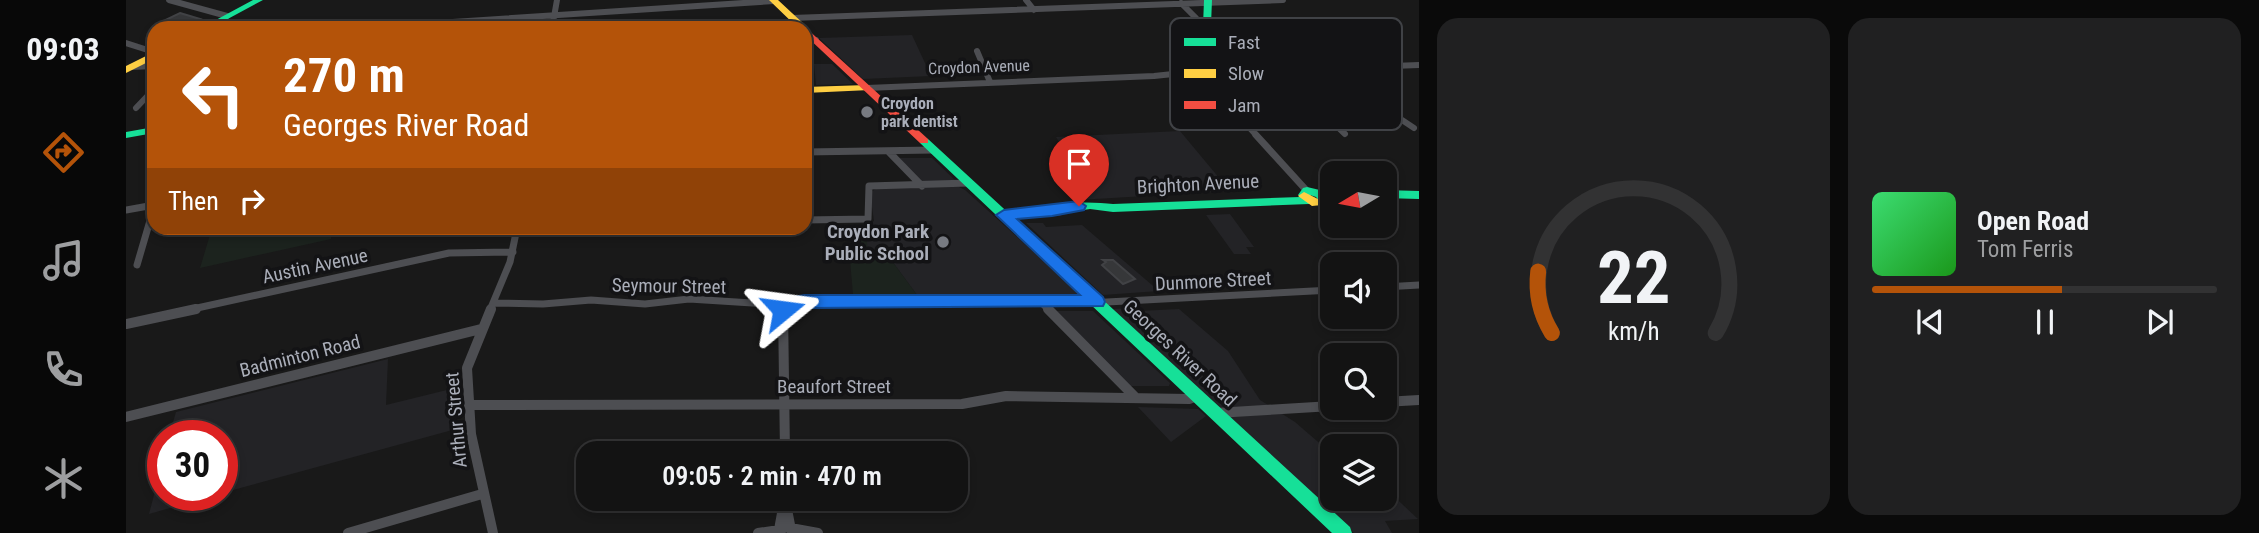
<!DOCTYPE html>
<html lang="en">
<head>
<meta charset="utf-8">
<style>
  :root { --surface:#131313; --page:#202021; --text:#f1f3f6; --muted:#9d9ea0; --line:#323233; --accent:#b45309 }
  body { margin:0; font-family:"Roboto Condensed",sans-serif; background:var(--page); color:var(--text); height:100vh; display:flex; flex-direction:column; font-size:26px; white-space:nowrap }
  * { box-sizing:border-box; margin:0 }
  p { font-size:23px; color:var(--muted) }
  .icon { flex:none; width:38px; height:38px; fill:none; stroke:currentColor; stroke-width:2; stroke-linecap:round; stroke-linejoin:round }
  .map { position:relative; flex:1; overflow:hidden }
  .details { display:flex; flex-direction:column; gap:18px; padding:18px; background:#0a0a0a; width:840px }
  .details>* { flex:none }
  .top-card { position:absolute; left:21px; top:21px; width:665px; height:214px; border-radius:21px; box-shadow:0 4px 10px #0003,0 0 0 2px var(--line); background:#b45309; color:#fff; overflow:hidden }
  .needle { width:46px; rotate:260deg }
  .tools { position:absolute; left:1194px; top:161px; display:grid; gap:14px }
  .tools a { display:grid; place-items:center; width:77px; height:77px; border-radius:14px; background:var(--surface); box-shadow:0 4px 10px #0003,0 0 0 2px var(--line); font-size:35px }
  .speed { position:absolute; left:21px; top:420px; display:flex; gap:14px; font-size:35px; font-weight:700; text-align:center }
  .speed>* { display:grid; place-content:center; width:91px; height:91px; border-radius:50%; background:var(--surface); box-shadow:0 4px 10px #0003,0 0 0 2px var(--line); line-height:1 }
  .speed .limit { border:10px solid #d22; background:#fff; color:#111 }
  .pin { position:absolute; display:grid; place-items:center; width:60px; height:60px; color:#fff; margin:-72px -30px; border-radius:50% 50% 50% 0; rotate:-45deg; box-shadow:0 0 7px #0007 }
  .pin .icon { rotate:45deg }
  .me { position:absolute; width:77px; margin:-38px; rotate:74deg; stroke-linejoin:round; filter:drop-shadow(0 0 5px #0008) }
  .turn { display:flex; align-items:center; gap:24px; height:147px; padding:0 21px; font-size:32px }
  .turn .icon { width:91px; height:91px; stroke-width:2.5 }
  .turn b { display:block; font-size:49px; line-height:60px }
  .then { display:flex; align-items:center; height:66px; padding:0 21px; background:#0003; gap:14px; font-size:26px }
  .details .card { flex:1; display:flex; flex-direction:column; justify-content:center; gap:10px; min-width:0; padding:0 24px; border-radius:21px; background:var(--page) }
  .details .dial { align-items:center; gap:0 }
  .dial svg { height:182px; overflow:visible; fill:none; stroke:var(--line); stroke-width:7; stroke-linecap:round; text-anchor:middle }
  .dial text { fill:var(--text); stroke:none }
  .song { display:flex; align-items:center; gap:21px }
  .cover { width:84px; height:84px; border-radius:10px; background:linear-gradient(135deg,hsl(140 70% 55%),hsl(120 70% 35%)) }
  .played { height:7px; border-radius:4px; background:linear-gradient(90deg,var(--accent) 55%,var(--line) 55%) }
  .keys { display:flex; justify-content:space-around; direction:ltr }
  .details .tiles { flex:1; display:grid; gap:18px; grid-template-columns:repeat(2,1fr) }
  .trip { position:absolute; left:450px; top:441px; width:392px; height:70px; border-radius:21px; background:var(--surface); box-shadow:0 4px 10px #0003,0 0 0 2px var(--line); font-weight:600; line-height:70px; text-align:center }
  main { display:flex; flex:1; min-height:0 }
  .tab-bar { display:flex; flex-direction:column; width:126px; justify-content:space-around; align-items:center; background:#080808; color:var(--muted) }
  .tab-bar .icon { width:49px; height:49px }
  .tab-bar .active { color:var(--accent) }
  .tab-bar b { font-size:32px; color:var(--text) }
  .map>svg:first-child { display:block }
  .built { fill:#232326 }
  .green { fill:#1c231e }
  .building { fill:#363739; stroke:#414245; stroke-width:2 }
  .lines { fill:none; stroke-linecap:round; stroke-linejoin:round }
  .street-far2 { stroke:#4d4e52; stroke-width:6 }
  .street-far1 { stroke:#4d4e52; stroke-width:7 }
  .street { stroke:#4d4e52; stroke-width:10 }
  .fast { fill:#16e098; fill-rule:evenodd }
  .slow { fill:#ffcf43; fill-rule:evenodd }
  .jam { fill:#f24e42; fill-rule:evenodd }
  .route { fill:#1a73e8; stroke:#114b97; stroke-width:2 }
  .poi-dot { fill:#777a81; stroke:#131315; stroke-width:2.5 }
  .labels { text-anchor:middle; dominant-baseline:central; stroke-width:7; stroke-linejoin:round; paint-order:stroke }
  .far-street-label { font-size:16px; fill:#aaaeb9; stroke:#131315 }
  .far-poi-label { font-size:16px; font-weight:bold; fill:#aaaeb9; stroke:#131315; text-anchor:start }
  .street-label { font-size:19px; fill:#aaaeb9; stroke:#131315 }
  .poi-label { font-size:19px; font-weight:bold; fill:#aaaeb9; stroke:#131315; text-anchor:end }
  .key { fill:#131315; stroke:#404246; stroke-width:2 }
  .key-label { font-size:19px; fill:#aaaeb9 }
</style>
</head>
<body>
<main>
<nav class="tab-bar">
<b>09:03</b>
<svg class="icon active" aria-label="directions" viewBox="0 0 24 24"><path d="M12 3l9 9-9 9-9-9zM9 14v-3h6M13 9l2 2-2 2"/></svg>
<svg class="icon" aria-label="music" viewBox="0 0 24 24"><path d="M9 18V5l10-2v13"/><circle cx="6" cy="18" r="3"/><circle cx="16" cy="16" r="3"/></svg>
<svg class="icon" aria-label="phone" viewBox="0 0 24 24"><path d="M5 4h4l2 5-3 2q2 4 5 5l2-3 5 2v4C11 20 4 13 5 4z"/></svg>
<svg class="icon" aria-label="climate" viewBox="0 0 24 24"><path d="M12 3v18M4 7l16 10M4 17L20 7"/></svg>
</nav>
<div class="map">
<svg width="1293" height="533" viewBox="0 0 1293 533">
  <rect width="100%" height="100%" fill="#191919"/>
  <path class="built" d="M786,35L805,76L737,79L693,38Z
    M688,64H706L727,84L690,85Z
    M1054,131L1104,191L952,200L928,158L942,157L930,137Z
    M772,158H806L832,183L798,184Z
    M752,187H833L839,190L952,292L949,296L791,295L763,257L742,259L738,227L748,221L744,193Z
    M1104,214L1128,247H1120L1125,254H1108L1080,215Z
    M900,223H917L920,227L956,225L1033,291L977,295Z
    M1010,308L1013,311L1053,309L1102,351L1134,400L1169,422L1206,454V499H1258V487L1292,519L1259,521L1266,533H1228L986,309Z
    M930,311H967L1044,383L1043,386H1003Z
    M262,359L260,405L329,388L330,429L96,493V436H43L50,412Z
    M1012,407L1072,409L1080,416L1045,442Z
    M37,461V495H90L23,514Z"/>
  <path class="green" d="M740,225L742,259L763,257L791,295H727L724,260H729L726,227Z
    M86,228H206L205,239L74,268Z"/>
  <path class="building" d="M54,13L74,19L55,28L31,24Z
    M977,260H987L1009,279L997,284L976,265L980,262Z"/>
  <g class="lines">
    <path class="street-far2" d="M43,0L101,16
      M900,0L908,10
      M1055,3L1070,18
      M666,18L1157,0
      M234,28L648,1
      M426,28L431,0
      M679,41L690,40
      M0,43L28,52
      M851,51L864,82
      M5,67L28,66
      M1151,68L1219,134
      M1076,76L1131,136
      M1079,76L1081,73L1293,65
      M741,88L1028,76L1066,72L1069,69L1081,73
      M10,108L28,89
      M1207,121L1276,120L1288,128"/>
    <path class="street-far1" d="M1130,135L1181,191
      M762,151L796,186
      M679,152L808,150
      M0,210L28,205
      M679,220L742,219L743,186L843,183
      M11,265L28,207
      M1258,287L1293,285
      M915,302L923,310
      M367,303L417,304L465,300L519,304L563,299L657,305L678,301L962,303L1206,290
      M657,305V310
      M62,310L323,253L387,252
      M364,310L384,262L391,228"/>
    <path class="street" d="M365,309L341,368L345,434L367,533
      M657,309L659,453
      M922,309L1010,398
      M0,324L70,309
      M1258,402L1293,400
      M343,405L836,404L880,396L1063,399L1071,396
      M1090,413L1206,406
      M0,417L355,329
      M659,499L665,530
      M653,530L658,502
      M222,533L356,494
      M632,533L653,530
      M651,533L659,527L692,533"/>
    <path class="fast" d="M127,0H137L85,28H75Z
      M1078,0H1086L1085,25L1123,64V68H1117L1077,26Z
      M28,127V133L0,138V132Z
      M798,138L802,139L1224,527L1226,533H1206L794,143V139Z
      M1181,187L1198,191L1205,201L1203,204H1195L1190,197L1184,195L1189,200L1183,204L987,212L964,209L926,215L920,211C934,200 969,202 987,204L1174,197L1172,195L1177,188Z
      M1258,190L1293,191V199L1258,198Z"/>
    <path class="slow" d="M643,0H652L680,26V30L672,28Z
      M28,52V59L0,73V66Z
      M741,85L744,86V90L679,93V87Z
      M1178,192L1192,199L1206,196V204L1186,206L1172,196Z"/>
    <path class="jam" d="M679,27L802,139V143H794L679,35V28H677Z
      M932,208L938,212L936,215L878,219L872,215L878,211Z"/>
  </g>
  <path class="route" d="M953,201L960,206L958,210L926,216L891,219L977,297L979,302L977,306L678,308L666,310L657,316L651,314L649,310L651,300L678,295H954L870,215L878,210Z"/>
  <g class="poi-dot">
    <circle cx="741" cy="112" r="7"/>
    <circle cx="817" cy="242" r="7"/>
  </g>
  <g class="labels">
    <g class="far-street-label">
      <text transform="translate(853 67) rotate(-2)">Croydon Avenue</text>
    </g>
    <g class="far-poi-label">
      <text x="755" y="103">Croydon<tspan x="755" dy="18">park dentist</tspan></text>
    </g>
    <g class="street-label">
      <text transform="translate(1072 184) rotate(-3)">Brighton Avenue</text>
      <text transform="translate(189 266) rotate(-12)">Austin Avenue</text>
      <text transform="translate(1087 281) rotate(-3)">Dunmore Street</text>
      <text transform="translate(543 286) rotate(1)">Seymour Street</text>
      <text transform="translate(1054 353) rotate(43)">Georges River Road</text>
      <text transform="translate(174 356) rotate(-14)">Badminton Road</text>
      <text x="708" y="386">Beaufort Street</text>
      <text transform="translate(330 420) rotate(-95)">Arthur Street</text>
    </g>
    <g class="poi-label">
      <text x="803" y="231">Croydon Park<tspan x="803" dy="22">Public School</tspan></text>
    </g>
  </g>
  <rect x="1044" y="18" width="232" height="112" rx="10" class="key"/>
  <rect x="1058" y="38" width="32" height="8" fill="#16e098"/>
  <rect x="1058" y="69" width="32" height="9" fill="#ffcf43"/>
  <rect x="1058" y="101" width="32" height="8" fill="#f24e42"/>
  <g class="key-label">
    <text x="1102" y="49">Fast</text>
    <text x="1102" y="80">Slow</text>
    <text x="1102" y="112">Jam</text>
  </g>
</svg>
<div class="tools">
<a><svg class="needle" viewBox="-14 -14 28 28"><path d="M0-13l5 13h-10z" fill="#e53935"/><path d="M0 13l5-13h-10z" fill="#9d9ea0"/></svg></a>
<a><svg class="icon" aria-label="sound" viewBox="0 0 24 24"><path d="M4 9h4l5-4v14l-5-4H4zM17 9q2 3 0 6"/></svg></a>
<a><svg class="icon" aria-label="search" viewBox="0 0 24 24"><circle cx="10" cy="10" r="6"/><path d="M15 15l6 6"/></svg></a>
<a><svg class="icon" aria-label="layers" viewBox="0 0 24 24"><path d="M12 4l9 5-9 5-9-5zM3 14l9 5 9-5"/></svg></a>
</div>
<div class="speed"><div class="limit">30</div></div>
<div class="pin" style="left:953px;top:206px;background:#d93025"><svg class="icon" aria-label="arrive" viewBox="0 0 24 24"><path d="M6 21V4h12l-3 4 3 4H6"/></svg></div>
<svg class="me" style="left:657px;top:310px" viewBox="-20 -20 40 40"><path d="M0-17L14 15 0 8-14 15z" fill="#1a73e8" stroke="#fff" stroke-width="4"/></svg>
<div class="trip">09:05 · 2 min · 470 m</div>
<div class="top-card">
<div class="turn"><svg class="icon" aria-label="left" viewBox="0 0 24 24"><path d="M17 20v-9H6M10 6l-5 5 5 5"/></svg><div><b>270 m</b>Georges River Road</div></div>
<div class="then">Then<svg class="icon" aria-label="right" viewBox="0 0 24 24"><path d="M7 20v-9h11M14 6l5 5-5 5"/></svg></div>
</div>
</div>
<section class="details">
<div class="tiles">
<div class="card dial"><svg viewBox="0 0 100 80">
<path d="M14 69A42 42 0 1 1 86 69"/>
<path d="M14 69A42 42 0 0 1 8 42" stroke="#b45309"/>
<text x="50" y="56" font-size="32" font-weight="700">22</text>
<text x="50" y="72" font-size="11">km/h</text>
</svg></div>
<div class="card">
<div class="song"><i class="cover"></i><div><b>Open Road</b><p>Tom Ferris</p></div></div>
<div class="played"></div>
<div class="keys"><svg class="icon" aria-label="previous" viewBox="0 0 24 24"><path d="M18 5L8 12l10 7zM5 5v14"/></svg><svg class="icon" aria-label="pause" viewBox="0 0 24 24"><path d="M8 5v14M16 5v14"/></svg><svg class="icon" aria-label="next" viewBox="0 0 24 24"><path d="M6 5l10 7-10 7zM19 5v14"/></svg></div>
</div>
</div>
</section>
</main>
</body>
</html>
